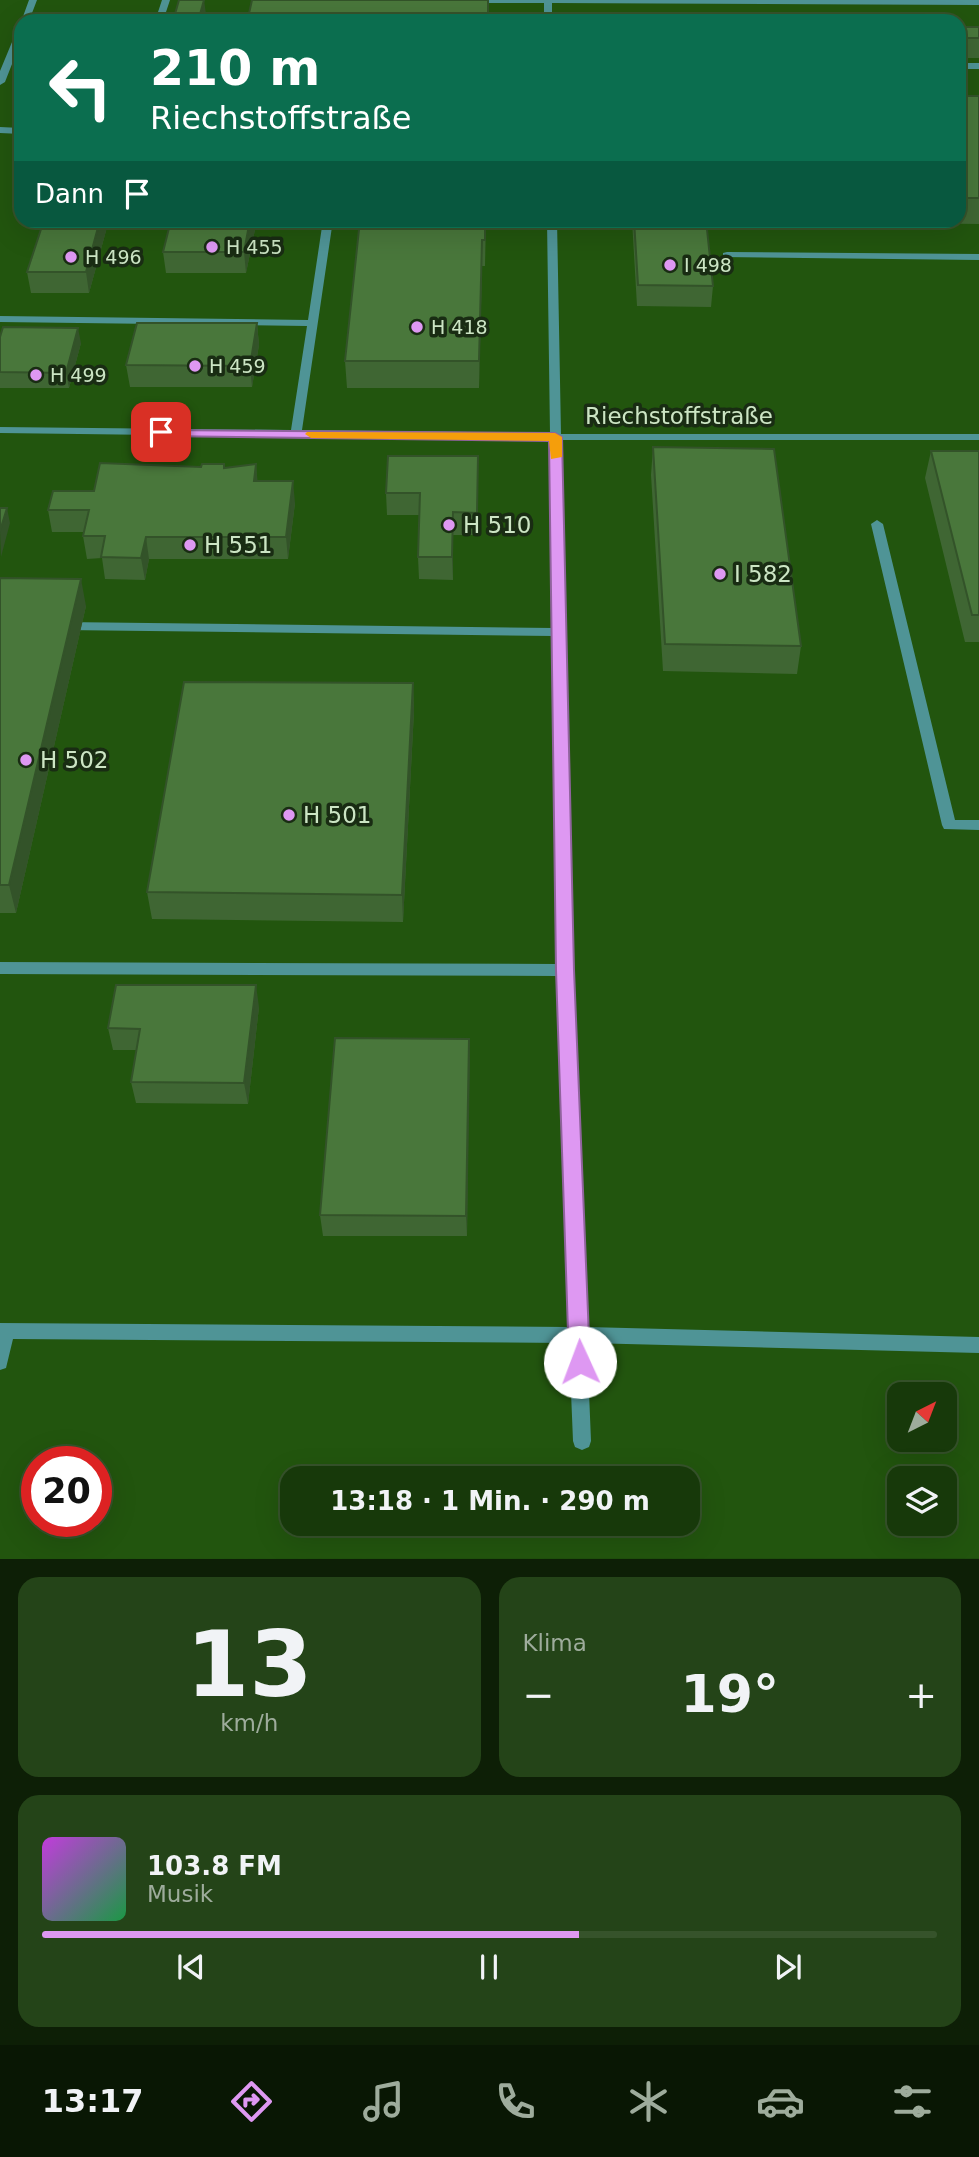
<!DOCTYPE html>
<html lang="de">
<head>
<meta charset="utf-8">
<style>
  :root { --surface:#17390a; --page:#244418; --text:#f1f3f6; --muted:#9eac9c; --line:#36532b; --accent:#de98f2 }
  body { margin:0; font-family:"DejaVu Sans",sans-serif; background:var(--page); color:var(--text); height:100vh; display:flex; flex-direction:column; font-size:26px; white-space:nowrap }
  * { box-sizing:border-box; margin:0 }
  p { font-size:23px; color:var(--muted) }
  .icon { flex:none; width:38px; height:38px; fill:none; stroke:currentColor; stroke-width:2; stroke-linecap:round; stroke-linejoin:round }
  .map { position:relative; height:1559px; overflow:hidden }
  .details { display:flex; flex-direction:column; gap:18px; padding:18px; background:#0d1f06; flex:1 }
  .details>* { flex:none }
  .banner { position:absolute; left:14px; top:14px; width:952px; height:214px; border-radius:21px; box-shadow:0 7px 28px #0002,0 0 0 2px var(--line); background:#0b6e4f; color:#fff; overflow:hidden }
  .needle { width:46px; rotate:42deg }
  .buttons { position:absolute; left:887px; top:1382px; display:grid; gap:14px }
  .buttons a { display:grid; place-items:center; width:70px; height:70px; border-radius:14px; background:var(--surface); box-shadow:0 7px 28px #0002,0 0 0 2px var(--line); font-size:35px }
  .speed { position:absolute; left:21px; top:1446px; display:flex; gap:14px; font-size:35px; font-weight:700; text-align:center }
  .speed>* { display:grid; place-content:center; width:91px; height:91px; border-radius:50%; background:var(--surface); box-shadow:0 7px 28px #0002,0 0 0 2px var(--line); line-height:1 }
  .speed .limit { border:10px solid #d22; background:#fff; color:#111 }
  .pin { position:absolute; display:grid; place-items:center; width:60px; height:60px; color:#fff; margin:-30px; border-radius:14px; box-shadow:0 4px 10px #0006 }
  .me { position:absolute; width:77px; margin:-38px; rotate:358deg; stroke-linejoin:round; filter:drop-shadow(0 0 5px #0008) }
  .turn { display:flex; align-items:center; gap:24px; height:147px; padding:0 21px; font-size:32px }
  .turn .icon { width:91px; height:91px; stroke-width:2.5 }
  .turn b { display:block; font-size:49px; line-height:60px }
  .then { display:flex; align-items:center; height:66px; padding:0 21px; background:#0003; gap:14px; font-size:26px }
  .big { font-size:52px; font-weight:800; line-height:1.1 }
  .details .card { flex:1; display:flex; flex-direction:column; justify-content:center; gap:10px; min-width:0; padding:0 24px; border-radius:21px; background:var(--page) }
  .details .dial { align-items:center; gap:0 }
  .dial b { font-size:91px; line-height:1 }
  .song { display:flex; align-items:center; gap:21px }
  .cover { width:84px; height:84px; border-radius:10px; background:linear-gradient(135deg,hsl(290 70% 55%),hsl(140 70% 35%)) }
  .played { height:7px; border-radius:4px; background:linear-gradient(90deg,var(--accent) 60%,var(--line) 60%) }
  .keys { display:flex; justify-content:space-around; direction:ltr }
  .heat { display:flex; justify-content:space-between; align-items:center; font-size:38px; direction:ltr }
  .details .tiles { flex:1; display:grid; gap:18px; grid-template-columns:1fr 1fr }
  .card:last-child { grid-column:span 2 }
  .trip { position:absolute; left:280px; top:1466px; width:420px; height:70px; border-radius:21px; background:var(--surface); box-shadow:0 7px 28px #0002,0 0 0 2px var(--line); font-weight:800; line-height:70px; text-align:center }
  .dock { display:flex; height:112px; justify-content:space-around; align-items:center; background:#091704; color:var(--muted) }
  .dock .icon { width:49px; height:49px }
  .dock .current { color:var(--accent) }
  .dock b { font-size:32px; color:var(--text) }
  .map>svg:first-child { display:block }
  .built { fill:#22550e; fill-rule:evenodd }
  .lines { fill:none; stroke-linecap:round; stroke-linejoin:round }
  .lane { fill:#4f9496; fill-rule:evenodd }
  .wall { fill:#3f6633 }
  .shaded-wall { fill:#335329 }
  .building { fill:#49773b; stroke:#335329; stroke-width:2 }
  .route { fill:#de98f2; stroke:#90639d; stroke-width:2 }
  .slow { fill:#f59e0b }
  .poi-dot { fill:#de98f2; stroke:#192c13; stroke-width:2.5 }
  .labels { text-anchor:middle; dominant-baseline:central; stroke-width:7; stroke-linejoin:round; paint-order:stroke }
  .far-poi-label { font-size:19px; fill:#cce5c4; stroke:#192c13; text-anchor:start }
  .street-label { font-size:23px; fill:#cce5c4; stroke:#192c13 }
  .poi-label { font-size:23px; fill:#cce5c4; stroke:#192c13; text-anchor:start }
</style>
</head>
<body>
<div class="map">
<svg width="979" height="1559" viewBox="0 0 979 1559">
  <rect width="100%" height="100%" fill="#1f4c0e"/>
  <path class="built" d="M0,0H979V1558L0,1559ZM21,21H959V220H21ZM900,1395H945V1440H900ZM37,1461H96V1521H37ZM292,1479H688V1524H292ZM900,1479H945V1524H900Z"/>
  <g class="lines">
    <path class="lane" d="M29,0H37L29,21L21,22Z
      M162,0H170L163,21H155Z
      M451,0H979V5L552,3V21H544V3H455Z
      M21,27V41L5,82L0,85V71L17,30Z
      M959,63H979V69H959Z
      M0,127L21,128V134L0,133Z
      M323,220H333L302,430L550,433L547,220H557L561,434H979V440H562L573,970L587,1327L979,1337V1353L587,1343L591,1441L589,1447L582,1450L575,1447L573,1441L569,1343L13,1339L6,1368L0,1370V1323L569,1327L558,976L0,974V962L557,964L553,636L63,630L57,626L63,622L553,628L550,440L0,433V427L291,430L307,326L0,322V316L308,320Z
      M727,252L979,254V260L723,257V253Z
      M877,520L883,524L955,820H979V830L944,829L942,825L871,524Z"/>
  </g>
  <path class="wall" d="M959,27H979V58H959Z
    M959,96H979V224L706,221L713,286L711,307L637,306L632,220H959Z
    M44,220H109L89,293H31L27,272Z
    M171,220H257L246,273H166L163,252Z
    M486,220L485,266H482L479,388H347L345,361Z
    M257,323L259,345L252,387H130L126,365Z
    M0,337L81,343L69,388H0Z
    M653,447L801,646L797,674L663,671L651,475Z
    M931,451H979V642H965L925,478Z
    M478,456L477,535H453V580L419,579L418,557L420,515H387L386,493Z
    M224,464L225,468L256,464L257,481L295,503L288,559H149L145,580L105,579L102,558L87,559L83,536L84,532H52L48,510L94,491L201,467Z
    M0,578L86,606L16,913H0Z
    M413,683L414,711L403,922L152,919L147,892Z
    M259,1007L248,1104L136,1103L131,1082L136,1050H113L108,1028Z
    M469,1039L467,1236H323L320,1215Z"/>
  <path class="shaded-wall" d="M204,0L207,21L199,18Z
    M100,220H109L89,293L86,272Z
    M250,220H257L246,273L244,252Z
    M482,240V266L479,388V361Z
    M257,323L259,345L252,387L250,366Z
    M78,328L81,343L69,388L66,373Z
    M256,464L258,486L254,481Z
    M293,481L295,503L288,559L286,537Z
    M7,508L10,523L1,557L0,531Z
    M453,512V580L452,557Z
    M146,537L149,559L145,580L141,558Z
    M81,579L86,606L16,913L9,885Z
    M413,683L414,711L403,922L402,895Z
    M256,985L259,1007L248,1104L244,1083Z
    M469,1039L470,1061L467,1236L466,1216Z"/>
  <path class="building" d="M179,0H204L199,18H248L252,0H488V21H173Z
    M959,27H979V38H959Z
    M959,96H979V198H959Z
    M44,220H100L86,272H27Z
    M171,220H250L244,252H163Z
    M360,220H485V240H482L479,361H345Z
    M634,220H706L713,286L638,285Z
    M137,323H257L250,366L126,365Z
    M3,327L78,328L66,373L0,372V337Z
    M653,447L774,449L801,646L665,644Z
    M931,451H979V615H972Z
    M388,456H478L477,513L453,512L452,557H418L420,493H386Z
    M100,463L201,467L202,464H224V468L256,464L254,481H293L286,537H146L141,558L101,557L105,536H83L89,510H48L53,491H94Z
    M0,508H7L0,531Z
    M0,578L81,579L9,885H0Z
    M184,682L413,683L402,895L147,892Z
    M116,985H256L244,1083L131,1082L140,1029L108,1028Z
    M335,1038L469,1039L466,1216L320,1215Z"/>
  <path class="route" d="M157,430L555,433L562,437L574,970L590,1362L587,1369L580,1371L572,1369L569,1362L556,970L549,441L161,436L155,432Z"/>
  <path class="slow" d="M307,432L555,433L562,437V457L551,459L549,441L311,438L305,434Z"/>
  <g class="poi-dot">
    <circle cx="212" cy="247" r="7"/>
    <circle cx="71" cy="257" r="7"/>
    <circle cx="670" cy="265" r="7"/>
    <circle cx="417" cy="327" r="7"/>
    <circle cx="195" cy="366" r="7"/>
    <circle cx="36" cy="375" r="7"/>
    <circle cx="449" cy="525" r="7"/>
    <circle cx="190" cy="545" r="7"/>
    <circle cx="720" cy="574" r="7"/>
    <circle cx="26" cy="760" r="7"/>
    <circle cx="289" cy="815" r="7"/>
  </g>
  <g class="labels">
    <g class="far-poi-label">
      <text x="226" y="247">H 455</text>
      <text x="85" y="257">H 496</text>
      <text x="684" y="265">I 498</text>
      <text x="431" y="327">H 418</text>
      <text x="209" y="366">H 459</text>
      <text x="50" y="375">H 499</text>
    </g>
    <g class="street-label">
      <text x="679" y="416">Riechstoffstraße</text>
    </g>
    <g class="poi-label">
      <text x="463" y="525">H 510</text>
      <text x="204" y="545">H 551</text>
      <text x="734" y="574">I 582</text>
      <text x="40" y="760">H 502</text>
      <text x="303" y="815">H 501</text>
    </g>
  </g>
</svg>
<div class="buttons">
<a><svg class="needle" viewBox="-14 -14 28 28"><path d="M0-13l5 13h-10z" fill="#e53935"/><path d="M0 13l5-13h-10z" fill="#9eac9c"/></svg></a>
<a><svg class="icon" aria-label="layers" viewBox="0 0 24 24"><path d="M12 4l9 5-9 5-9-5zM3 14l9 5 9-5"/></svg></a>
</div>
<div class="speed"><div class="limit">20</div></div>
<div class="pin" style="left:161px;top:432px;background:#d93025"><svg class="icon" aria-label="arrive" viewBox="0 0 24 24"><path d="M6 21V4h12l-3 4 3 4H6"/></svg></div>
<svg class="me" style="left:580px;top:1362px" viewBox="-20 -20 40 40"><circle r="19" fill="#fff"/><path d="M0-13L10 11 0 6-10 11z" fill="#de98f2"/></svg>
<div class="trip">13:18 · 1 Min. · 290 m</div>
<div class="banner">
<div class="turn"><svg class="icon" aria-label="left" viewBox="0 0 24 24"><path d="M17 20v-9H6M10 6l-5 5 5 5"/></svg><div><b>210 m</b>Riechstoffstraße</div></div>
<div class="then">Dann<svg class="icon" aria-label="arrive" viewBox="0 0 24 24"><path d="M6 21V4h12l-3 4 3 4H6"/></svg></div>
</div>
</div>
<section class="details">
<div class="tiles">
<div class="card dial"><b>13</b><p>km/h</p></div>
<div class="card"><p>Klima</p>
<div class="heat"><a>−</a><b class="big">19°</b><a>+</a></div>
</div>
<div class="card">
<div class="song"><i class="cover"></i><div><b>103.8 FM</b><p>Musik</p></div></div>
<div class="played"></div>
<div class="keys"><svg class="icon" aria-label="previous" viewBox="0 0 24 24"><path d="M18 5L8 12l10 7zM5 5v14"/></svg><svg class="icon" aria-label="pause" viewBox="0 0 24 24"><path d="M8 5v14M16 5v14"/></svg><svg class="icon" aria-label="next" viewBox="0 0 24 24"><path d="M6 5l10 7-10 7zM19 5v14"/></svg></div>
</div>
</div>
</section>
<nav class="dock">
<b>13:17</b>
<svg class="icon current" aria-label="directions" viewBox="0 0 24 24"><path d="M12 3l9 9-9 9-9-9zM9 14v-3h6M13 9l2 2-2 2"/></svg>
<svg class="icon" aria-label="music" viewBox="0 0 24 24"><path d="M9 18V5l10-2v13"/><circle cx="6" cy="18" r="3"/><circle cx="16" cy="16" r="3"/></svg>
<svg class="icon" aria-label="phone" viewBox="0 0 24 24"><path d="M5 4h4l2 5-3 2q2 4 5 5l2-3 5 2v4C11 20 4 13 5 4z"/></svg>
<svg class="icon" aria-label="climate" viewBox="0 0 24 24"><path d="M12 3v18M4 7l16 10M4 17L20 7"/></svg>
<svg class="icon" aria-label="car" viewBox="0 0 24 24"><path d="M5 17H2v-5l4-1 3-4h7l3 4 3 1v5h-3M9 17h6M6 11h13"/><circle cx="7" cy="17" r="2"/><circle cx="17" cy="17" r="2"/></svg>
<svg class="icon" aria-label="filters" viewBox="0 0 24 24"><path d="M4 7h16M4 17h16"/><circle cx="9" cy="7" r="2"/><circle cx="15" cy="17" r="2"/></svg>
</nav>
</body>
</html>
